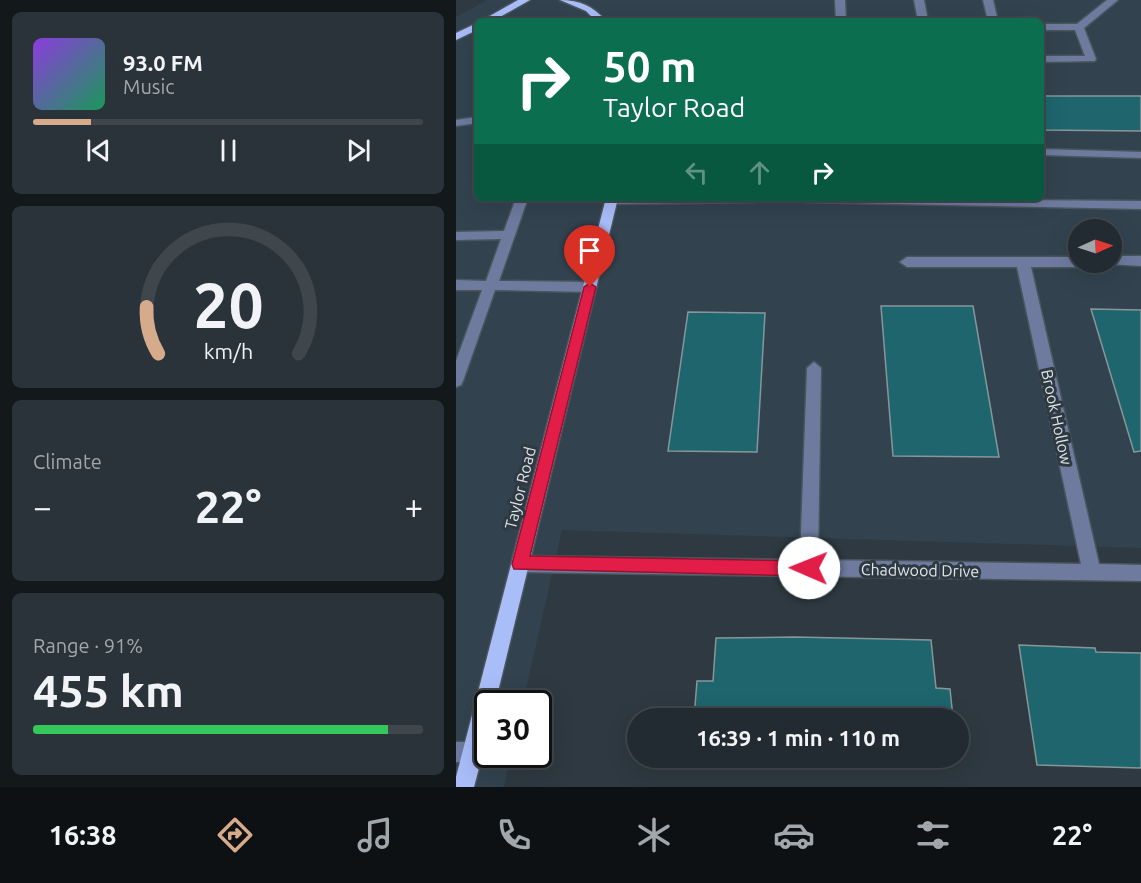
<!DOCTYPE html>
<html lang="en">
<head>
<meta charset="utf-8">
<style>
  :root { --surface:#222b31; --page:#2a3339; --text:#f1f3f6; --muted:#a2a7ab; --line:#3f474d; --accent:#d6ab8b }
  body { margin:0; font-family:Ubuntu,sans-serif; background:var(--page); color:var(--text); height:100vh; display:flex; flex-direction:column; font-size:22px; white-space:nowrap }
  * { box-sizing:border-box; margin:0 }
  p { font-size:20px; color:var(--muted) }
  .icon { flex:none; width:33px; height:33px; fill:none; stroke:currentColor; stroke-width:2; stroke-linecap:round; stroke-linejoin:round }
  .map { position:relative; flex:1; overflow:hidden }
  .side { display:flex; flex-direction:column; gap:12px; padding:12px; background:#13181b; width:456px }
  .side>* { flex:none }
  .top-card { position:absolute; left:18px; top:18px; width:570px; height:183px; border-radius:9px; box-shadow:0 6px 24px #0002,0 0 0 2px var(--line); background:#0b6e4f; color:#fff; overflow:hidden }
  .needle { width:39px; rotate:87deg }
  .tools { position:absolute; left:612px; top:219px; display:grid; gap:12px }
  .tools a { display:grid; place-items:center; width:54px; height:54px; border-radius:50%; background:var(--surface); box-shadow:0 6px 24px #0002,0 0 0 2px var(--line); font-size:30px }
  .speed { position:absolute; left:18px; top:690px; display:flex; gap:12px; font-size:30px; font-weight:700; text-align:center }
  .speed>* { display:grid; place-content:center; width:78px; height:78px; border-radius:50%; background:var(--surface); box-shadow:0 6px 24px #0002,0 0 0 2px var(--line); line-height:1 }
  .speed .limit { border:3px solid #111; border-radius:9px; background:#fff; color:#111 }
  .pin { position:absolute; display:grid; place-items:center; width:51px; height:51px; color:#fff; margin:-62px -26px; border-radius:50% 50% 50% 0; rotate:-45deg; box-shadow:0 0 6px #0007 }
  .pin .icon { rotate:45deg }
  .me { position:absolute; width:66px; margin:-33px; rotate:271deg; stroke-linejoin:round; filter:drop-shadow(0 0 4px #0008) }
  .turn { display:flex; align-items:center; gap:21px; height:126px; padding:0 30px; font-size:27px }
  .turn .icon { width:78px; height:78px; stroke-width:2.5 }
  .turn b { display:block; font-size:42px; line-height:51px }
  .lanes { display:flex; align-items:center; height:57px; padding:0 30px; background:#0003; justify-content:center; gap:30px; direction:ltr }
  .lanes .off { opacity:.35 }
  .big { font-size:45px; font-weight:700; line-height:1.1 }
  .side .tile { flex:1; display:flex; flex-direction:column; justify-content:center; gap:9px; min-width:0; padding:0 21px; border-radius:9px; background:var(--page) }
  .side .dial { align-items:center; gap:0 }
  .dial svg { height:156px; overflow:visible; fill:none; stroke:var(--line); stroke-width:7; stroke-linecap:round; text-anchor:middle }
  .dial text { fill:var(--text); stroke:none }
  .song { display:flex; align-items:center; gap:18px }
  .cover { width:72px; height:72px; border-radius:9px; background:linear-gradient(135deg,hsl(270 70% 55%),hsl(150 70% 35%)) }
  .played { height:6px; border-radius:3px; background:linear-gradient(90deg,var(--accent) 15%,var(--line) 15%) }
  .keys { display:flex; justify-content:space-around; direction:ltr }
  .heat { display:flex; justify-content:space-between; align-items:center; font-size:33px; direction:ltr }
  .charge { height:9px; border-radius:4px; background:linear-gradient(90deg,#34c759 91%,var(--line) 0) }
  .trip { position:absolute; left:171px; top:708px; width:342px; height:60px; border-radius:30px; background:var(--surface); box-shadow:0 6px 24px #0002,0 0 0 2px var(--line); font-weight:700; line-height:60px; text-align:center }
  .dock { display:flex; height:96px; justify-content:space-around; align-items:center; background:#0e1114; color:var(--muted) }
  .dock .icon { width:42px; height:42px }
  .dock .current { color:var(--accent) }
  .dock b { font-size:27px; color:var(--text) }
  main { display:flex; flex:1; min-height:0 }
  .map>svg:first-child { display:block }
  .built { fill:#32434f; fill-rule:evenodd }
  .building { fill:#1e656d; stroke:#86979a; stroke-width:1.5 }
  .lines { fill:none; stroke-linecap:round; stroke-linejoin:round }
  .minor-casing { stroke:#4a555c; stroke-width:3 }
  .major-casing { stroke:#4a555c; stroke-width:3 }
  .minor { fill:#6e7b9f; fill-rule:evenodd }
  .major { fill:#a9bdf9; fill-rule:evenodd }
  .route { fill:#e11d48; stroke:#92132f; stroke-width:1.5 }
  .labels { text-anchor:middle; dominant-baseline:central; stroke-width:6; stroke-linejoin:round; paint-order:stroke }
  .street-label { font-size:16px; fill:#dee5e9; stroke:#2e3941 }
</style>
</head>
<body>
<main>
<section class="side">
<div class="tile">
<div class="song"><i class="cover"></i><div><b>93.0 FM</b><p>Music</p></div></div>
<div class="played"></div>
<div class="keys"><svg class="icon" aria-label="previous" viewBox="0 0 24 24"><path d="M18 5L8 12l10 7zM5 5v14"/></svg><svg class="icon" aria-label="pause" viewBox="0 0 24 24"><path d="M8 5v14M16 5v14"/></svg><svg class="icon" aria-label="next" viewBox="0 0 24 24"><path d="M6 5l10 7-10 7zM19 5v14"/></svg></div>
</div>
<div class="tile dial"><svg viewBox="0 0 100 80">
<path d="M14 69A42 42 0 1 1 86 69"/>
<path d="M14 69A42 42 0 0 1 8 45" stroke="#d6ab8b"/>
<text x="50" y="56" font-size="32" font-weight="700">20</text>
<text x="50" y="72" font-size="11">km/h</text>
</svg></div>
<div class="tile"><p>Climate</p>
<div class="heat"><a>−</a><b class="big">22°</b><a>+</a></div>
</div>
<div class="tile"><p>Range · 91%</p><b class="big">455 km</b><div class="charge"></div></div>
</section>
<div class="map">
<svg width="685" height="787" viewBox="0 0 685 787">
  <rect width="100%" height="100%" fill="#2e3941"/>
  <path class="built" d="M31,0H685V548L106,530L67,703L32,704V754L55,755L48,787H0V17ZM21,21H585V198H21ZM622,230H656V262H622Z"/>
  <path class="building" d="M585,96H685V131L585,130Z
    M425,306H517L543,457L437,456Z
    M635,309L685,310V451L678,452Z
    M232,312L309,313L301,452L212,451Z
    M339,637L475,640L480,688L494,689L497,718H238L241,681H257L260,638Z
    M563,645L639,648L640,652L685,653V768L581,765Z
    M235,758H501L502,762L234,759Z"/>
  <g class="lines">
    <g class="minor-casing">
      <path id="minor" d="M379,0H389L390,21H380Z
        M458,0H468L472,21H462Z
        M527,0H537L542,21H532Z
        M651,0H662L628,28L640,59L639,61L585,62V56H629L619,30H585V24H621Z
        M21,117V123L0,126V120Z
        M585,149L685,152V158L585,155Z
        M60,198H72L43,281L134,282L141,287L134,292L39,290L7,381L5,385L0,387V361L26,290H0V280L30,281L45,239L0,240V232L48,231Z
        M151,198H304L298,202L156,204L152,203Z
        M344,198L685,201V209L350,202Z
        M656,256H685V266L651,264L650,262H656Z
        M451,257H622V262H628L622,267H575L643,564L685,565V581L64,572L58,570L55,564L58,558L64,556L344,560L351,368L358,362L365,368L362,560L625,564L561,267H451L444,262Z
        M0,742H17L24,745L27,752L24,759L17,762H0Z"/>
    </g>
    <g class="major-casing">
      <path id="major" d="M62,0H74L37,21H25Z
        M104,0C124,0 137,6 150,21H140L130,11Z
        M21,23V30L0,40V33Z
        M150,198H162L39,704H32V734L18,787H0V777Z"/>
    </g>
    <use href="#minor" class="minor"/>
    <use href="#major" class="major"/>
  </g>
  <path class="route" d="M134,283L140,287L74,556L353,561L358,563L361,568L358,574L353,576L58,569L56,564L128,287Z"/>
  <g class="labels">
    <g class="street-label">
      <text transform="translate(601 417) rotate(78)">Brook Hollow</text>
      <text transform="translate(64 488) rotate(-76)">Taylor Road</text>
      <text transform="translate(464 570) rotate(1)">Chadwood Drive</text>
    </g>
  </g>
</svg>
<div class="tools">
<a><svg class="needle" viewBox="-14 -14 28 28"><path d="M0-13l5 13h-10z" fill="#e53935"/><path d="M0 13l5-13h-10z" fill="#a2a7ab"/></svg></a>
</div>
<div class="speed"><div class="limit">30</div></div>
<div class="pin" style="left:134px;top:287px;background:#d93025"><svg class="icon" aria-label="arrive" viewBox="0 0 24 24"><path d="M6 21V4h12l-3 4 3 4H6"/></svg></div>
<svg class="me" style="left:353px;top:568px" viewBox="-20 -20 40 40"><circle r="19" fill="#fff"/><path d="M0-13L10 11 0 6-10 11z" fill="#e11d48"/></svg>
<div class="trip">16:39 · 1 min · 110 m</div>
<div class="top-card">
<div class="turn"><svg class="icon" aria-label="right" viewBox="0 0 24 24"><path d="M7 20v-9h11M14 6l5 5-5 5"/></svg><div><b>50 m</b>Taylor Road</div></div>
<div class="lanes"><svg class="icon off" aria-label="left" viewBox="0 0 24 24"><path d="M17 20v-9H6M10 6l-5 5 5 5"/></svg><svg class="icon off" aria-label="ahead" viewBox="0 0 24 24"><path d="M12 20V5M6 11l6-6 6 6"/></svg><svg class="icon" aria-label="right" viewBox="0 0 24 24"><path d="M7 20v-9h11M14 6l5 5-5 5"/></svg></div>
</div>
</div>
</main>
<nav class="dock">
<b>16:38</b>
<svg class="icon current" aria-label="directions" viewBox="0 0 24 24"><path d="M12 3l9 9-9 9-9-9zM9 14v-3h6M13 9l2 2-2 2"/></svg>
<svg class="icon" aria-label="music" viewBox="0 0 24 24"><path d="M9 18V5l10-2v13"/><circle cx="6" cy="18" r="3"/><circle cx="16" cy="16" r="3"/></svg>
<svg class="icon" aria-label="phone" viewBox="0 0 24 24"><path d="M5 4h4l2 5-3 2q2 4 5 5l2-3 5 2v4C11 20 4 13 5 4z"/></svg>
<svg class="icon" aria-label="climate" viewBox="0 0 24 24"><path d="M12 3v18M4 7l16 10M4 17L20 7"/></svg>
<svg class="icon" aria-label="car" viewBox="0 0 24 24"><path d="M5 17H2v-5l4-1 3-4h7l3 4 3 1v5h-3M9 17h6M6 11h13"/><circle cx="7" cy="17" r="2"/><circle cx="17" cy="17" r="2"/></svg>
<svg class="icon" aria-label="filters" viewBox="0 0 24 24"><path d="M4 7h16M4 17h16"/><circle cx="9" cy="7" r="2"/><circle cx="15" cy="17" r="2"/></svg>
<b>22°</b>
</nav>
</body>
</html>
